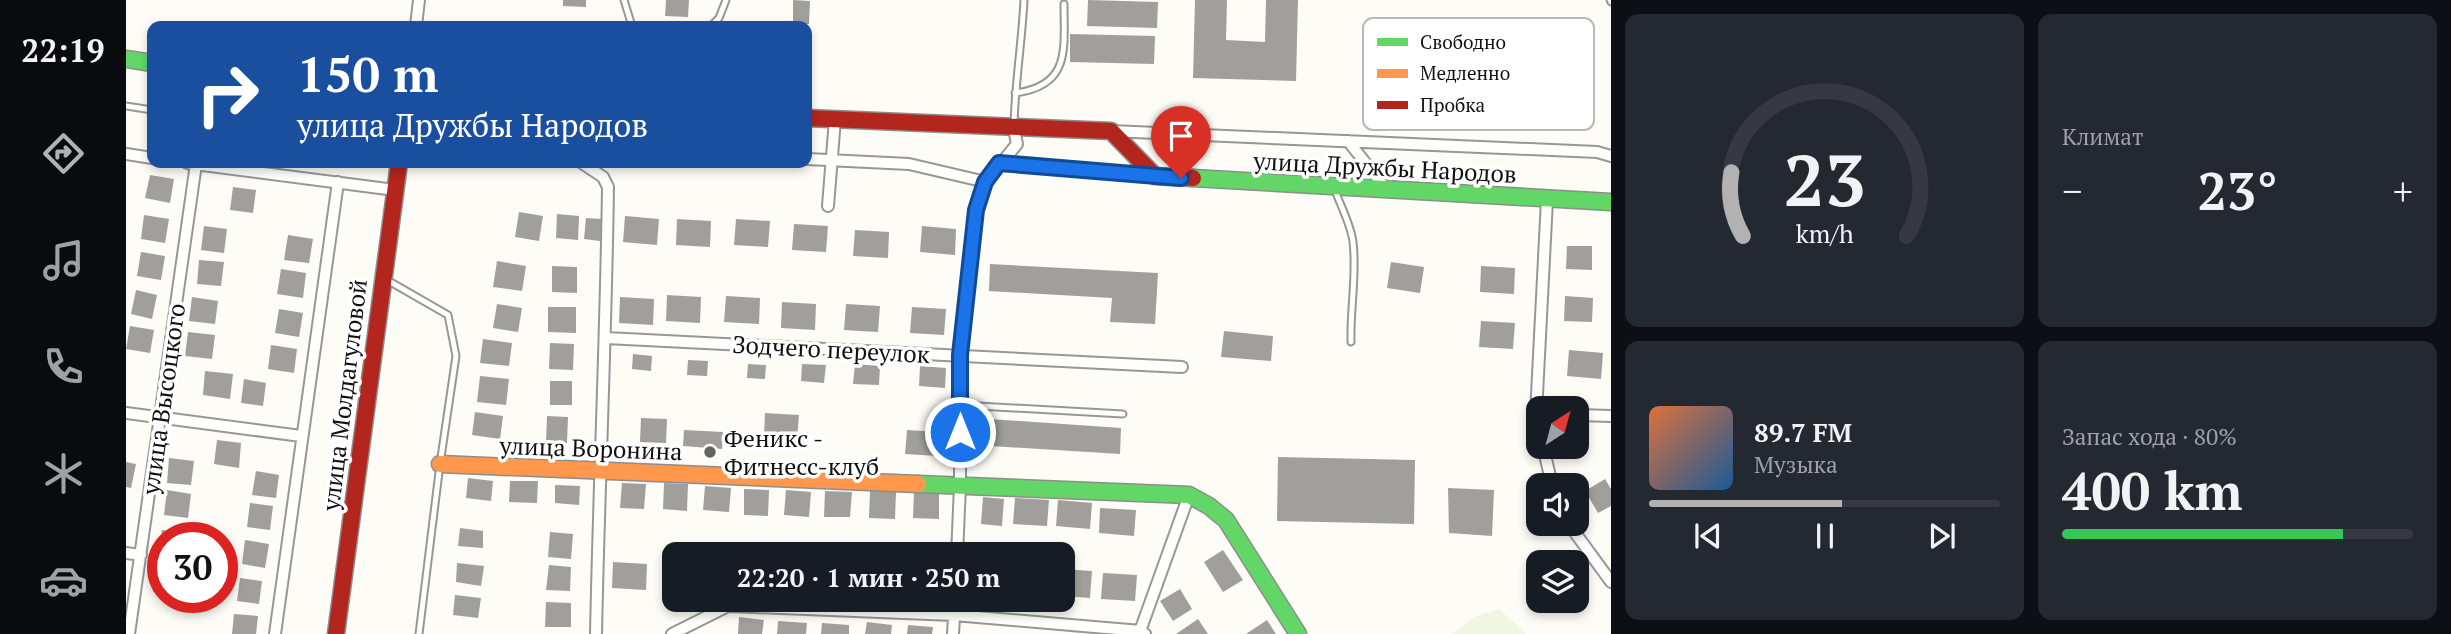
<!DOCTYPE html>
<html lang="ru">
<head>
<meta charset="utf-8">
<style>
  :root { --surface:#171b24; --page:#242831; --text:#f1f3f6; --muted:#9ea1a6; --line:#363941; --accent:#b2b2b3 }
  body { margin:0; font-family:"PT Serif",serif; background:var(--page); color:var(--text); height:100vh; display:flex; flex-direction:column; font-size:26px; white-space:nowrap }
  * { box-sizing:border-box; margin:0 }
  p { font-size:23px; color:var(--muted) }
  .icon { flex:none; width:38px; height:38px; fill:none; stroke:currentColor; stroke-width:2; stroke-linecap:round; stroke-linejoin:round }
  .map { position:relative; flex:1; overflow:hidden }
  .sheet { display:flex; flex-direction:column; gap:14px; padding:14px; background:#0d0f14; width:840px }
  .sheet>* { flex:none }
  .guide { position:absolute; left:21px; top:21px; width:665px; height:147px; border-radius:14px; box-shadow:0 4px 10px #0003; background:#1a4fa0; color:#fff; overflow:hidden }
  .needle { width:46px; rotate:36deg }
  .controls { position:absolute; left:1400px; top:396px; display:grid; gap:14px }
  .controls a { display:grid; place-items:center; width:63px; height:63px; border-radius:14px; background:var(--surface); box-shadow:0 4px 10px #0003; font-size:35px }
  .speed { position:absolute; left:21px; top:522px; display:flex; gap:14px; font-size:35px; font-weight:700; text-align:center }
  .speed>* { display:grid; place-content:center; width:91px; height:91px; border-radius:50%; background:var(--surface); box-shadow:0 4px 10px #0003; line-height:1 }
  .speed .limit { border:10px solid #d22; background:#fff; color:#111 }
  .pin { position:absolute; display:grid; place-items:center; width:60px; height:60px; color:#fff; margin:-72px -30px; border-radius:50% 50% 50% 0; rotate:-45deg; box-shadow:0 0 7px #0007 }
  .pin .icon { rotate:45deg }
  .me { position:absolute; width:77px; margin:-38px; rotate:0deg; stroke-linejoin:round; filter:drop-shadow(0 0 5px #0008) }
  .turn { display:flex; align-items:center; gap:24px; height:147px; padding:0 35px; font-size:32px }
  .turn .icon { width:91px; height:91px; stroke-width:2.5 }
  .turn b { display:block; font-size:49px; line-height:60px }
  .big { font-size:52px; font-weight:800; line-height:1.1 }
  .sheet .widget { flex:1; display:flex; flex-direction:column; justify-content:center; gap:10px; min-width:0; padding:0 24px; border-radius:14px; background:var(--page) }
  .sheet .dial { align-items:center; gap:0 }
  .dial svg { height:182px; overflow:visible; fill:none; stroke:var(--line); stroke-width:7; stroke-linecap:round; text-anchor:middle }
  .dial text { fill:var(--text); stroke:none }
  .song { display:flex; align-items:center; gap:21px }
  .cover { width:84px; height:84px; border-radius:10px; background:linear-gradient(135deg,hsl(20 70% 55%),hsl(210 70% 35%)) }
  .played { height:7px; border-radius:4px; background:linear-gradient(90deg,var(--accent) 55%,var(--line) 55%) }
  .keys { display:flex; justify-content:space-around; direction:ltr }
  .heat { display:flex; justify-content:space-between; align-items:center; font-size:38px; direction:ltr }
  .charge { height:10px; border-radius:5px; background:linear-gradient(90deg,#34c759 80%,var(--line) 0) }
  .sheet .tiles { flex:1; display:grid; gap:14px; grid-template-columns:repeat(2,1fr) }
  .trip { position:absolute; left:536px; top:542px; width:413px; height:70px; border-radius:14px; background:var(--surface); box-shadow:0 4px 10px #0003; font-weight:800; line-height:70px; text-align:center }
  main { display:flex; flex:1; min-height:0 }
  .menu { display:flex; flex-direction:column; width:126px; justify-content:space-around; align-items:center; background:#090b0e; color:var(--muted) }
  .menu .icon { width:49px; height:49px }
  .menu .current { color:var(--accent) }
  .menu b { font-size:32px; color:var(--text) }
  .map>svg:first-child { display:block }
  .pitch { fill:#f0f6e1 }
  .building { fill:#a19f9c }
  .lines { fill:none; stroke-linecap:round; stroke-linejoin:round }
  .lane-casing { stroke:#979795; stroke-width:9 }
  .street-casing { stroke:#979795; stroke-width:14 }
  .fast-casing { stroke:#8e8d8b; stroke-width:19 }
  .slow-casing { stroke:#8e8d8b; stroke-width:19 }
  .jam-casing { stroke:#8e8d8b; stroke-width:19 }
  .lane { stroke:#fffffe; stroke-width:5 }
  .street { stroke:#fffffe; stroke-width:10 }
  .fast { stroke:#63d668; stroke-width:16 }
  .slow { stroke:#ff974d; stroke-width:16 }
  .jam { stroke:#b3261e; stroke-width:16 }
  .route-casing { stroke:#114b97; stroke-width:18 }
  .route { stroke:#1a73e8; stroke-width:12 }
  .poi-dot { fill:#646362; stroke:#fff; stroke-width:2.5 }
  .labels { text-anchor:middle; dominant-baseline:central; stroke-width:7; stroke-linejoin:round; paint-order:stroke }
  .street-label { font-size:24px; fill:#111; stroke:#fff }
  .poi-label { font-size:24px; fill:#111; stroke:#fff; text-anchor:start }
  .key { fill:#fff; stroke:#b8b8b8; stroke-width:2 }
  .key-label { font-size:19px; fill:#111 }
</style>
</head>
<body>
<main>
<nav class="menu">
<b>22:19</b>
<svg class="icon current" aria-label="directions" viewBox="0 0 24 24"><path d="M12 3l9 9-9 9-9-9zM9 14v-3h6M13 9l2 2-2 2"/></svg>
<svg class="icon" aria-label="music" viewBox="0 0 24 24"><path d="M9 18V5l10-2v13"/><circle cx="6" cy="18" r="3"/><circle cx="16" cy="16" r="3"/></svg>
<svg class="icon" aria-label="phone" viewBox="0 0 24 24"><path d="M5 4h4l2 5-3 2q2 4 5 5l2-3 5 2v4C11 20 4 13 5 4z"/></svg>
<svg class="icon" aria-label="climate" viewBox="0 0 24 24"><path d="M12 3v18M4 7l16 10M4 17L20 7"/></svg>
<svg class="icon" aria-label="car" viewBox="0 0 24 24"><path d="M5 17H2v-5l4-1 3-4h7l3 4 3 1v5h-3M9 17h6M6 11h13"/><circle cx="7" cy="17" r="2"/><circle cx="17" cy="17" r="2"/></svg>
</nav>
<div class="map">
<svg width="1485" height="634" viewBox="0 0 1485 634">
  <rect width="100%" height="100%" fill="#fdfcf7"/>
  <path class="pitch" d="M1373,609L1400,634H1326L1348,617Z"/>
  <path class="building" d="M437,0H460V7L437,6Z
    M540,0H563L562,17L539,16Z
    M667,0L684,1L683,24H667Z
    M962,0L1032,2L1031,28L961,26Z
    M1069,0H1101L1100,40L1139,42L1140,0H1172L1170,81L1067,78Z
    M944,34L1029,36L1028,64L944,62Z
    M24,175L48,179L44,203L19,198Z
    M107,187L130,190L127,213L104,210Z
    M393,212L417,216L413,241L389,237Z
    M431,214L453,216L452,240L430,238Z
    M18,215L43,219L39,243L15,239Z
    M499,216L533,219L531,245L497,242Z
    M460,218L476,219L474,241L458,239Z
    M551,219L585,221L584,247L550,245Z
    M610,219L644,221L642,247L608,245Z
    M668,224L702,226L700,252L666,250Z
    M78,226L101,229L98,253L75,250Z
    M796,226L830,229L829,255L794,252Z
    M729,230L763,232L762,258L727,256Z
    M162,235L187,239L183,263L158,260Z
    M1441,246H1466V270L1440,269Z
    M15,252L39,256L35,280L11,276Z
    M73,260L98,262L95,286L71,284Z
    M371,261L400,266L396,291L367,287Z
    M1265,262L1298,267L1294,293L1261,288Z
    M864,264L1032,273L1029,324L984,322L986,298L863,291Z
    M426,266L451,267V293L426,292Z
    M1355,266L1389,268L1388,294L1354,292Z
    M155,269L180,273L177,298L151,294Z
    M10,290L31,295L26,319L5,314Z
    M541,295L575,297L574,323L540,321Z
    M600,296L634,298L633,324L598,322Z
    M1439,296L1467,298L1466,322L1438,321Z
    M66,297L92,301L89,324L63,321Z
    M494,297L528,299L527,325L493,323Z
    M656,302L690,304L689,330L655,328Z
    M371,304L396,308L392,332L367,328Z
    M720,304L754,306L752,332L718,330Z
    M422,307H450V333L422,332Z
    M786,307L820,309L818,335L784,333Z
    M153,309L177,313L173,337L149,333Z
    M1355,321L1389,323L1387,349L1353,347Z
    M4,326L28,330L24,353L0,349Z
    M1098,331L1147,336L1145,361L1095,357Z
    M62,332L89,335L86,359L59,356Z
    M357,339L386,343L383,366L354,363Z
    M424,343L448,344L447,370L423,369Z
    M145,345L171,349L168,373L142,369Z
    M1443,350L1477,353L1475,379L1441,376Z
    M507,354L526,356L525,371L506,369Z
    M562,360L582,361L581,376L561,375Z
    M622,364L640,365L639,379L621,378Z
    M676,364L700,365L698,383L675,381Z
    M729,364L754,366L753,385L727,384Z
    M794,366L820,368L819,388L793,386Z
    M79,371L107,374L104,399L77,395Z
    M354,376L383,379L380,405L351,402Z
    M118,379L140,383L137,406L115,403Z
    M424,381H446V405H424Z
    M349,412L377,416L374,439L346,435Z
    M639,413L673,415L671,439L638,436Z
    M421,416L442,417L441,443L420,442Z
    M515,418L541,419L540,443L514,442Z
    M850,418L995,428L994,454L849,445Z
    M558,430L597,432L596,449L557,446Z
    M781,430L814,432L812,456L779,454Z
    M91,440L115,443L113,468L88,464Z
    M1152,457L1289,460L1288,524L1151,521Z
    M43,458L68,461L65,485L41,483Z
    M0,462L10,464L5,488L0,487Z
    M130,471L153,475L150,498L126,495Z
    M342,478L367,481L365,501L340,498Z
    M1479,479L1485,489V506L1472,513L1459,491Z
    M384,481H412L411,503L383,502Z
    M496,483L520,484L518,509L494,508Z
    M538,483L562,484L561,511L537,509Z
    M429,485L454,486L453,505L429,503Z
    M579,486L605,488L603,512L577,510Z
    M1322,488L1368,490L1366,536L1323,533Z
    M618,489L643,490L642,516L618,515Z
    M41,490L65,494L62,518L38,515Z
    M660,490L685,492L683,517L658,515Z
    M699,491L726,492L724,517H698Z
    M744,491L770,492L769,519L743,518Z
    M788,492L813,493V519L787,518Z
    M857,497L878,499L876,526L855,524Z
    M889,498L923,500L921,526L887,524Z
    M932,500L966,503L964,529L930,526Z
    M124,503L147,506L144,530L121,527Z
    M974,508L1010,510L1008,536L973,533Z
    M334,528L357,531V548L332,546Z
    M36,530L62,533V537H37V554L33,553Z
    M424,532L447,534L445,559L422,557Z
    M119,540L143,544L139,568L116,564Z
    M1097,550L1117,580L1097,592L1078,562Z
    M487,562L521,564L520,590L486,588Z
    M331,563L358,566L355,586L330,582Z
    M423,565L445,567L444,591L420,590Z
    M29,568H37V593L27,592Z
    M936,569L966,571L964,598L936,596Z
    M977,573L1011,575L1009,601L975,599Z
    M114,578L136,581L133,604L111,601Z
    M1054,589L1066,609L1047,621L1034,601Z
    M329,595L355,598L352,618L327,615Z
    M420,602L445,603V627H419Z
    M108,614L132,616L130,634H106Z
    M613,617L638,620L636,634H612Z
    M1072,619L1082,634H1050Z
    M1141,620L1150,634H1120Z
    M652,621L681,623L680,634H651Z
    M741,622L766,625L765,634H739Z
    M696,623L723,625V634H695Z
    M782,625L807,627L806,634H781Z"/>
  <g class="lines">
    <g class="lane-casing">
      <path id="lane" d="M498,0L506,26
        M1484,0L1485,2
        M585,26L593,18L600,0
        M889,93C945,86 938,49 938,4
        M0,106L26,110
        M888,125C889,83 896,42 898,0
        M1209,190C1215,207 1225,225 1227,242C1231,275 1224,309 1225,342
        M261,280L322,315L330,356L314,464L293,634
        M834,405L997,414"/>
    </g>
    <g class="street-casing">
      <path id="street" d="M290,26L293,0
        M985,131L1471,152L1485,156
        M1222,141L1261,190
        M0,154L26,158
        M681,159L783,164L860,182
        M61,163L269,190
        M456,163L477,177L482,187C480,336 473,485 470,634
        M873,163L1029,176
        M702,206L709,119
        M480,338L1056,367
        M0,413L175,436
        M1410,414L1421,200
        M1451,415L1485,416
        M1417,446L1426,485
        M1442,523L1485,582
        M0,553L15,555
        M831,555L834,486V355L850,210L860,182L891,144L888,129
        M3,634L70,164
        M149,634L212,182
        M546,634L602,606L828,615L1015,631L1019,634
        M827,634L829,600
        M1013,634L1063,495"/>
    </g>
    <g class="fast-casing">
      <path id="fast" d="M0,59L26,63
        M1067,178L1485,202
        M792,484L1063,495L1083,506L1100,520L1172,634"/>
    </g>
    <g class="slow-casing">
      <path id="slow" d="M314,464L792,484"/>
    </g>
    <g class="jam-casing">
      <path id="jam" d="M681,118L985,131L1029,176L1067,178
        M210,634L273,163"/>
    </g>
    <use href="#lane" class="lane"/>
    <use href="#street" class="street"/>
    <use href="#fast" class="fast"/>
    <use href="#slow" class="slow"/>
    <use href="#jam" class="jam"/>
  </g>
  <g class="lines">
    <g class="route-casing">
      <path id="route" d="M834,432V355L850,210L859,182L873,163L1055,178"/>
    </g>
    <use href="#route" class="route"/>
  </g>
  <circle class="poi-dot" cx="584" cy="452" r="7"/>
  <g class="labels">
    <g class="street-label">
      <text transform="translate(1259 167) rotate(3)">улица Дружбы Народов</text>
      <text transform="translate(705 349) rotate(3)">Зодчего переулок</text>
      <text transform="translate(218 395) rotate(-83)">улица Молдагуловой</text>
      <text transform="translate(37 399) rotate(-82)">улица Высоцкого</text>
      <text transform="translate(465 448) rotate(2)">улица Воронина</text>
    </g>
    <g class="poi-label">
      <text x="598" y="438">Феникс -<tspan x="598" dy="28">Фитнесс-клуб</tspan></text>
    </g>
  </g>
  <rect x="1237" y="18" width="231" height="112" rx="10" class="key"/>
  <rect x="1251" y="38" width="31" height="8" fill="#63d668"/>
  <rect x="1251" y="69" width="31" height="9" fill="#ff974d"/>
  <rect x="1251" y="101" width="31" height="8" fill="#b3261e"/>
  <g class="key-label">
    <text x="1294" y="49">Свободно</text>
    <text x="1294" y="80">Медленно</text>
    <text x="1294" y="112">Пробка</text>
  </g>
</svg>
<div class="controls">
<a><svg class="needle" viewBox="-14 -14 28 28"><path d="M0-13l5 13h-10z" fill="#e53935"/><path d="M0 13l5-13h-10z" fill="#9ea1a6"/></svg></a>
<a><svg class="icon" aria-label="sound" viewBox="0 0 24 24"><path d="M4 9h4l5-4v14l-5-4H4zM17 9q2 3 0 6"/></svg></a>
<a><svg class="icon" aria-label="layers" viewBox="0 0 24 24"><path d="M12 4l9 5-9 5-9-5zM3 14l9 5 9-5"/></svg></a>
</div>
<div class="speed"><div class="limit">30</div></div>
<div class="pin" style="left:1055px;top:178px;background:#d93025"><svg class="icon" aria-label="arrive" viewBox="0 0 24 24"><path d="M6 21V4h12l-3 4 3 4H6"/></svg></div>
<svg class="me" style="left:834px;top:432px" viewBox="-20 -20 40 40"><circle r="17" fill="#1a73e8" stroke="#fff" stroke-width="3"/><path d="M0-11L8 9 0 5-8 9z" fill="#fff"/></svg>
<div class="trip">22:20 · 1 мин · 250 m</div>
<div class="guide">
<div class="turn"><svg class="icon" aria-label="right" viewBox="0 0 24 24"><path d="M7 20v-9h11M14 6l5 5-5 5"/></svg><div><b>150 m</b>улица Дружбы Народов</div></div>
</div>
</div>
<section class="sheet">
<div class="tiles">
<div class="widget dial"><svg viewBox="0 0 100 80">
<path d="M14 69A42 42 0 1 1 86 69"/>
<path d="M14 69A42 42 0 0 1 9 41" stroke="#b2b2b3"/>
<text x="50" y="56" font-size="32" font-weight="700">23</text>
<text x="50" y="72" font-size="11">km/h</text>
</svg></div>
<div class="widget"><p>Климат</p>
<div class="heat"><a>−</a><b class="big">23°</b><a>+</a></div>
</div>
<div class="widget">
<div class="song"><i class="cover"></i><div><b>89.7 FM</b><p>Музыка</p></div></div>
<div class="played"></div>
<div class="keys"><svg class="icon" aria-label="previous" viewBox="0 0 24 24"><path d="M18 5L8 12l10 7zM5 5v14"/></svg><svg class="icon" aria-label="pause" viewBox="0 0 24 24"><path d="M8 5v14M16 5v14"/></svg><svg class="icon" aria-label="next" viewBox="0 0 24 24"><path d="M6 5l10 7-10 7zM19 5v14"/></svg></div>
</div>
<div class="widget"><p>Запас хода · 80%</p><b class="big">400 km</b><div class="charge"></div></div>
</div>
</section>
</main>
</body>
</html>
